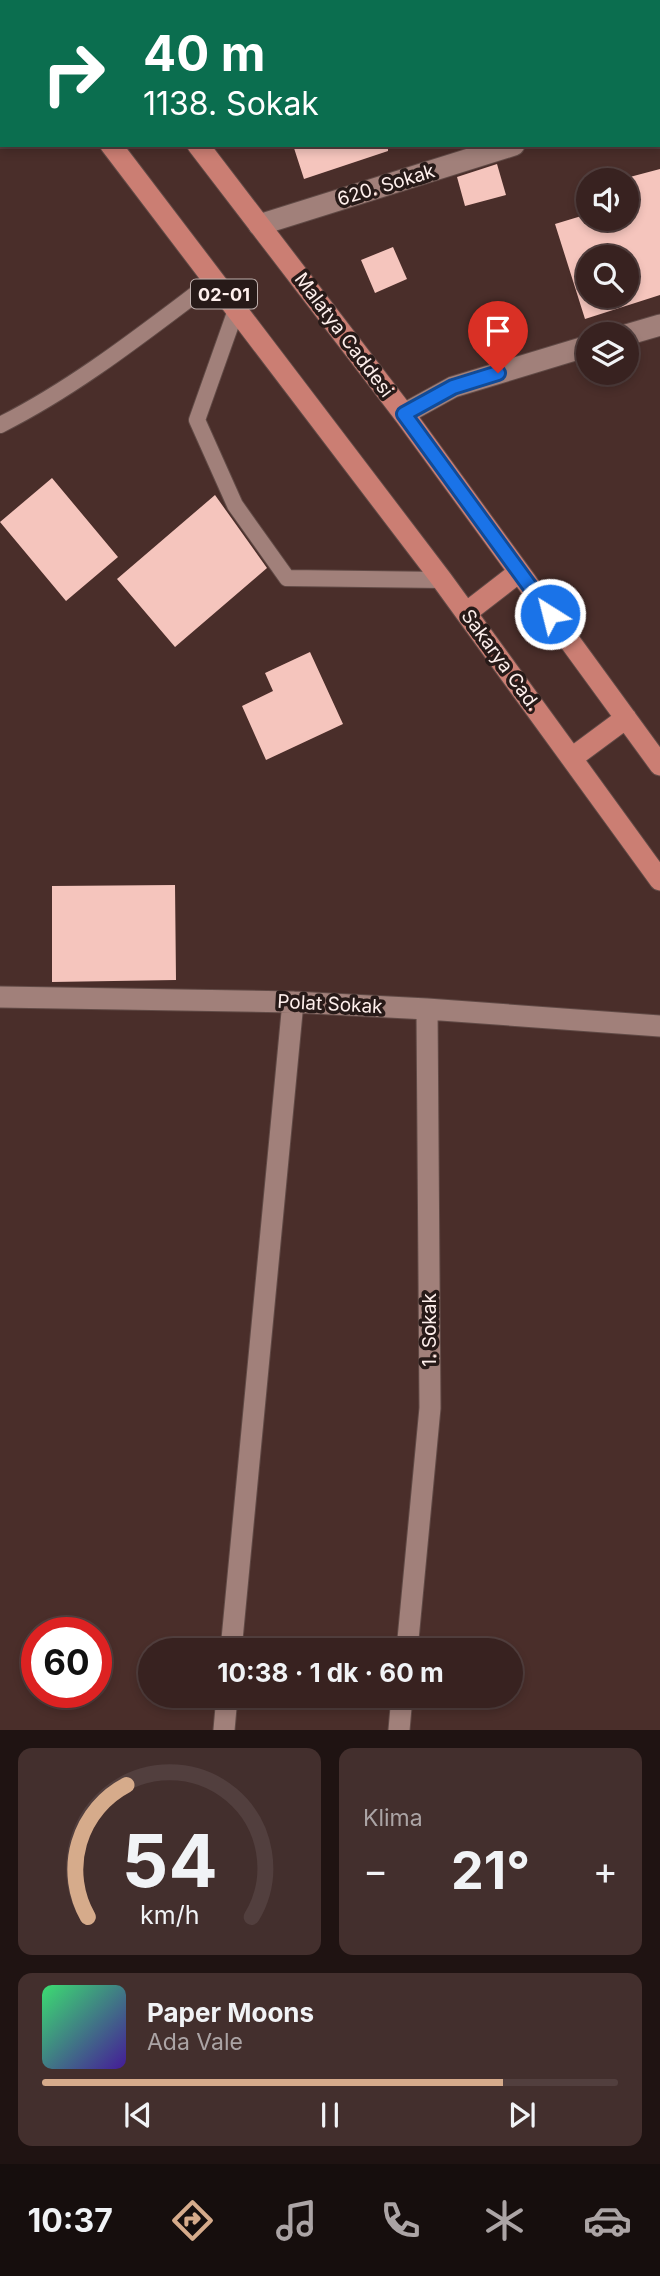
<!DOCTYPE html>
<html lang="tr">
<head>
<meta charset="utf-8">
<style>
  :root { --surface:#382220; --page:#432f2d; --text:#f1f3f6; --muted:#aba4a5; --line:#523f3e; --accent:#d6ab8b }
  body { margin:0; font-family:Inter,sans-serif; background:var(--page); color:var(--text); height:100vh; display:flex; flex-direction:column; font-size:26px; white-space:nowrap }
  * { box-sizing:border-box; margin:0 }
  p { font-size:23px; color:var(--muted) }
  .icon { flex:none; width:38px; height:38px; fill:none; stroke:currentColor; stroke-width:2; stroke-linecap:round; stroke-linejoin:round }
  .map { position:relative; height:1730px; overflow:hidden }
  .details { display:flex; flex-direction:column; gap:18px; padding:18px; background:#1f1312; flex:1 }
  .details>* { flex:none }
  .guide { position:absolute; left:0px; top:0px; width:662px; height:147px; box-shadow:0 4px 10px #0003,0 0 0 2px var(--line); background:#0b6e4f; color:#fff; overflow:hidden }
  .controls { position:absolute; left:576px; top:168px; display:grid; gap:14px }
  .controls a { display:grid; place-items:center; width:63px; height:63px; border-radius:50%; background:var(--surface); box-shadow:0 4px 10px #0003,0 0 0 2px var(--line); font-size:35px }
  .speed { position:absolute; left:21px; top:1617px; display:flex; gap:14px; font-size:35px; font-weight:700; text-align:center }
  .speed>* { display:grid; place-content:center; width:91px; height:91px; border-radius:50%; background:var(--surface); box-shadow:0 4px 10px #0003,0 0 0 2px var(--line); line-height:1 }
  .speed .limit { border:10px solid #d22; background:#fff; color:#111 }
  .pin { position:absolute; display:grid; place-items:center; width:60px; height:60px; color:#fff; margin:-72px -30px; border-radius:50% 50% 50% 0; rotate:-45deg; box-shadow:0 0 7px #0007 }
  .pin .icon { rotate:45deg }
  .me { position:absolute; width:77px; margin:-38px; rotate:324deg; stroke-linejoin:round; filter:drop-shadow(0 0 5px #0008) }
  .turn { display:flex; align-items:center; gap:24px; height:147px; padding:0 28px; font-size:32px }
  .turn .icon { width:91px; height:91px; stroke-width:2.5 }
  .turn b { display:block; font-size:49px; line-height:60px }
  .big { font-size:52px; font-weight:700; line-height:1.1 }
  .details .card { flex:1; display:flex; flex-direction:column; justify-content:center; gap:10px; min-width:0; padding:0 24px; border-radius:14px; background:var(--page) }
  .details .dial { align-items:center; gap:0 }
  .dial svg { height:182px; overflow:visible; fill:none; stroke:var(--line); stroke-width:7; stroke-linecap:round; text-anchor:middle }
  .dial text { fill:var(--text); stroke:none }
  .song { display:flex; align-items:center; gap:21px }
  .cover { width:84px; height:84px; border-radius:10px; background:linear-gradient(135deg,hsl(140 70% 55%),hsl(260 70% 35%)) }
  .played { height:7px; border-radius:4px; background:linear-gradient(90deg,var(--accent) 80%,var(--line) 80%) }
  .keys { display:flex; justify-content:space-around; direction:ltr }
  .heat { display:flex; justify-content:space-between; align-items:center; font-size:38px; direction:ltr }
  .details .tiles { flex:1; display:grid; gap:18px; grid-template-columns:1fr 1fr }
  .card:last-child { grid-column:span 2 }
  .trip { position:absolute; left:138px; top:1638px; width:385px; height:70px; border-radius:35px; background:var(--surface); box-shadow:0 4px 10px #0003,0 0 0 2px var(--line); font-weight:700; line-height:70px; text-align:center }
  .dock { display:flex; height:112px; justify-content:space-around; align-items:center; background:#160e0d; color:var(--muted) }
  .dock .icon { width:49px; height:49px }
  .dock .selected { color:var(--accent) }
  .dock b { font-size:32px; color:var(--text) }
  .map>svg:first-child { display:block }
  .building { fill:#f5c5bd; fill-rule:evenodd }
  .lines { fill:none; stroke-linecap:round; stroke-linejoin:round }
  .service-casing { stroke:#614a46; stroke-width:18 }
  .minor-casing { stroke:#614a46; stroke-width:23 }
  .primary-casing { stroke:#614a46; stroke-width:23 }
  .service { stroke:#a1807a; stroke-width:16 }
  .minor { stroke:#a1807a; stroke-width:21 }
  .primary { stroke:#cb7e73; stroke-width:21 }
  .route-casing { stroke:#114b97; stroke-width:18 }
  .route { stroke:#1a73e8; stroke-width:12 }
  .labels { text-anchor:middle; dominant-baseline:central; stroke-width:7; stroke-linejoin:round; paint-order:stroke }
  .shield { fill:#271a18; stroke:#beafac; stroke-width:2 }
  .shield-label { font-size:18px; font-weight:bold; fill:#feefec }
  .street-label { font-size:19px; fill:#feefec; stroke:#271a18 }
</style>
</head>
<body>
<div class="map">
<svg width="660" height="1730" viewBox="0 0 660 1730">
  <rect width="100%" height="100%" fill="#4a2e2a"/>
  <path class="building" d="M293,145H388V151L304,179Z
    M497,164L506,195L465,206L457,177Z
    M660,169V295L585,319L555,224L588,214V219H626V178ZM588,257H626V296H588Z
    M393,247L407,279L375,293L361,260Z
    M52,478L118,557L66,601L0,522Z
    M215,495L267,568L175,647L117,579Z
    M310,652L343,724L266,760L242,706L273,691L265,673Z
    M175,885L176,980L52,982V886Z"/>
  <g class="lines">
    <g class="service-casing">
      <path id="service" d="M236,310L197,420L235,505L287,578L442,580
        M0,425C76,387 145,332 213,281"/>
    </g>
    <g class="minor-casing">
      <path id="minor" d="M621,0L622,2
        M494,2L500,0
        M259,225L514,145
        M626,335L660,325
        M404,414L453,387L588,346
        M0,997L293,1002L427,1009L660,1026
        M231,1650L293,1002
        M407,1650L430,1408L427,1009
        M224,1730L227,1696
        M399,1730L402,1696"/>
    </g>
    <g class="primary-casing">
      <path id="primary" d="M1,0L2,2
        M87,0L88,2
        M111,145L442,580L660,880
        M198,145L404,414L660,765
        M466,613L519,572
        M572,758L626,718"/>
    </g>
    <use href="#service" class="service"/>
    <use href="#minor" class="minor"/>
    <use href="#primary" class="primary"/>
  </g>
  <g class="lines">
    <g class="route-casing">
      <path id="route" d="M498,373L453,387L404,414L550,614"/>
    </g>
    <use href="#route" class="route"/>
  </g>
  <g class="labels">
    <rect class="shield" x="191" y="279.5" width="66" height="29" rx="5"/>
    <g class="shield-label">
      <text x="224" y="294">02-01</text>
    </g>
    <g class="street-label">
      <text transform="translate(386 185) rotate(-17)">620. Sokak</text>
      <text transform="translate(344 335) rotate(53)">Malatya Caddesi</text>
      <text transform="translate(501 660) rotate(54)">Sakarya Cad.</text>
      <text transform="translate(330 1004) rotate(3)">Polat Sokak</text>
      <text transform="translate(429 1330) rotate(-90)">1. Sokak</text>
    </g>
  </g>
</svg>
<div class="controls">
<a><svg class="icon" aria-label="sound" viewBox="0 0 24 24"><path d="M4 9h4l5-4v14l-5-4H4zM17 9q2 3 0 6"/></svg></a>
<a><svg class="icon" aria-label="search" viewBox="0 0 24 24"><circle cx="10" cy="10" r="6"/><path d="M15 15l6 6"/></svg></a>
<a><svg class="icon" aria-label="layers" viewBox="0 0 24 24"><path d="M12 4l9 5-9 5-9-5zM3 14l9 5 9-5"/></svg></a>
</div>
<div class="speed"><div class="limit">60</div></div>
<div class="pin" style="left:498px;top:373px;background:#d93025"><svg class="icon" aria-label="arrive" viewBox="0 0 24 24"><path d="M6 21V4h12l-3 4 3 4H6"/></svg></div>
<svg class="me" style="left:550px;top:614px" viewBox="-20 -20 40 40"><circle r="17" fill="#1a73e8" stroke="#fff" stroke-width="3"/><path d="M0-11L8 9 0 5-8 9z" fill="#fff"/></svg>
<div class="trip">10:38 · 1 dk · 60 m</div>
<div class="guide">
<div class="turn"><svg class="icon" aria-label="right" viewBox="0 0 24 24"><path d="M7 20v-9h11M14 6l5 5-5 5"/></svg><div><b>40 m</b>1138. Sokak</div></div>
</div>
</div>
<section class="details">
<div class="tiles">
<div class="card dial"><svg viewBox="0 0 100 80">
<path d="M14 69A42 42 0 1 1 86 69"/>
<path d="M14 69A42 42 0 0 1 31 11" stroke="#d6ab8b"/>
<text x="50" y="56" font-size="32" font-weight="700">54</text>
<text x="50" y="72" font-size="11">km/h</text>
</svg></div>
<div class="card"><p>Klima</p>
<div class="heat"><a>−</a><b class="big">21°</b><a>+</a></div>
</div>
<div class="card">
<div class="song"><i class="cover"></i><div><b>Paper Moons</b><p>Ada Vale</p></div></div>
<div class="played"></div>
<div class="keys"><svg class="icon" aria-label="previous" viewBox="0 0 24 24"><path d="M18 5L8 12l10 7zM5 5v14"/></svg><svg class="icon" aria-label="pause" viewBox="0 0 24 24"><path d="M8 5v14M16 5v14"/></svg><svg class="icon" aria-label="next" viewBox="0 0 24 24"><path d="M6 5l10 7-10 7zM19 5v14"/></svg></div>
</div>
</div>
</section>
<nav class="dock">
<b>10:37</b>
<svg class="icon selected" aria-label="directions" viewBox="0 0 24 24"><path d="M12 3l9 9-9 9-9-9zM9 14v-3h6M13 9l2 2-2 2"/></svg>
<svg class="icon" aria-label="music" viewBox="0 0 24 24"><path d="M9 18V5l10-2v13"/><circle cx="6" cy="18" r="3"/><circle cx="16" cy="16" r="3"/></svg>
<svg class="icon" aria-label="phone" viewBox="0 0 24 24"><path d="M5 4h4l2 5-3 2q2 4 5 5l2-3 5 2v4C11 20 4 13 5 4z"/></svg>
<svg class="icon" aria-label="climate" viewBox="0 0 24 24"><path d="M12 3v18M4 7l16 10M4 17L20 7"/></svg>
<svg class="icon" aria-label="car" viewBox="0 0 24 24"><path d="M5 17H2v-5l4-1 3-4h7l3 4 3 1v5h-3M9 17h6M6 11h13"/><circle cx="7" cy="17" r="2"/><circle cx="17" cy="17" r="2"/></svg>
</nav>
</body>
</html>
